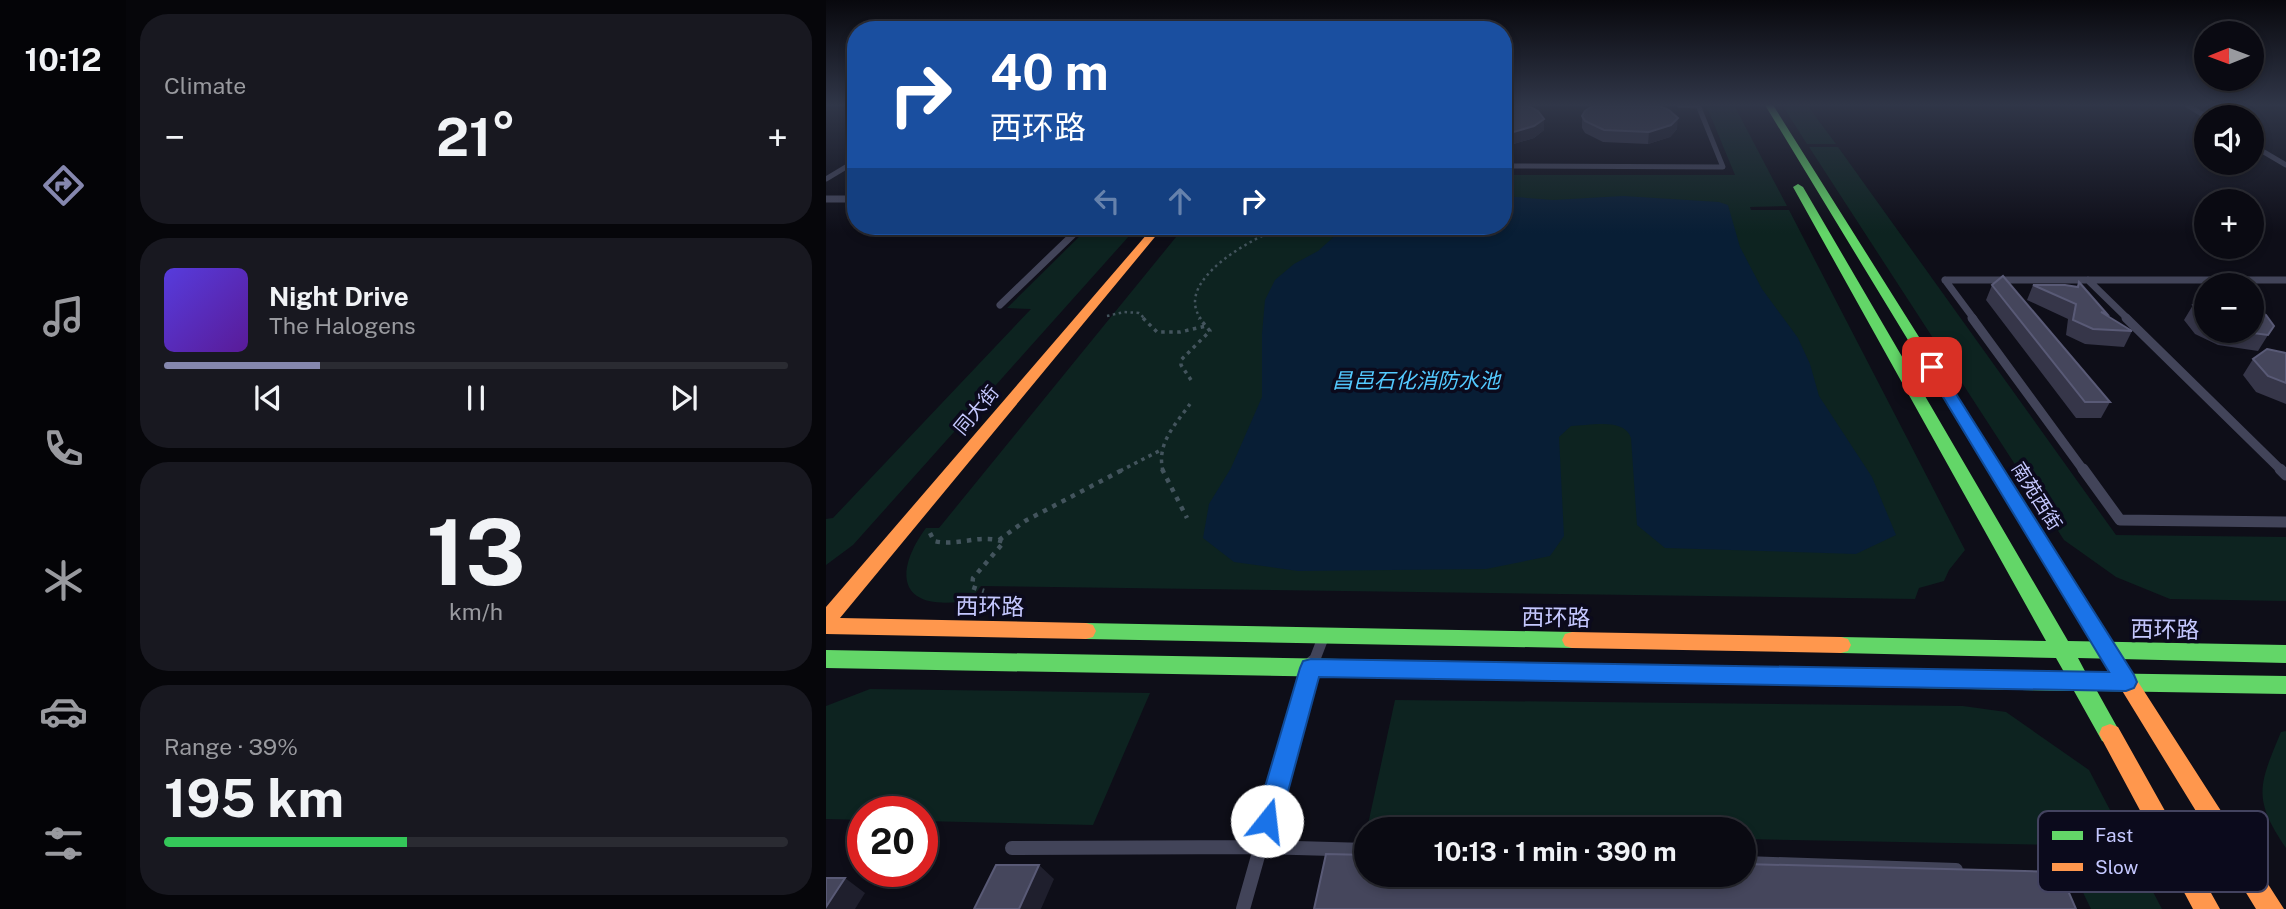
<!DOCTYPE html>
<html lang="en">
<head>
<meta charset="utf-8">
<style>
  :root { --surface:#0a0a12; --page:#181820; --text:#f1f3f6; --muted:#999a9f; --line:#2a2b32; --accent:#8587ae }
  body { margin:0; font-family:"Public Sans","Noto Sans SC",sans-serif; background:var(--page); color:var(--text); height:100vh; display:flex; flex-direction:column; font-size:26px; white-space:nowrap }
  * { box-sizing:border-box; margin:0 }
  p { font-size:23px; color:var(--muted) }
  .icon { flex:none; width:38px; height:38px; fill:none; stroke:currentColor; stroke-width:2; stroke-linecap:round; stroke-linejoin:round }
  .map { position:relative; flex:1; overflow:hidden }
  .side { display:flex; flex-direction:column; gap:14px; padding:14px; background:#06060a; width:700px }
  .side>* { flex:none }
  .hud { position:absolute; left:21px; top:21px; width:665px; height:214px; border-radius:28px; box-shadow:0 4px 10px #0003,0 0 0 2px var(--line); background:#1a4fa0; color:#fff; overflow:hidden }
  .needle { width:46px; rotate:269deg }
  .controls { position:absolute; left:1368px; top:21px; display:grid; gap:14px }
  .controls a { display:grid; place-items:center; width:70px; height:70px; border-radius:50%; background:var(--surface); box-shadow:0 4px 10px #0003,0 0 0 2px var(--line); font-size:35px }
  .speed { position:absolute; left:21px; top:796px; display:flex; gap:14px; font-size:35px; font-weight:700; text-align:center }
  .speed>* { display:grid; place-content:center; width:91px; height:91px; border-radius:50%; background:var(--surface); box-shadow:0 4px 10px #0003,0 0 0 2px var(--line); line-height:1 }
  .speed .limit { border:10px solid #d22; background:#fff; color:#111 }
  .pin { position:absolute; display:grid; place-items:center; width:60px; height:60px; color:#fff; margin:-30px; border-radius:14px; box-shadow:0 4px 10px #0006 }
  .me { position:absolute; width:77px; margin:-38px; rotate:16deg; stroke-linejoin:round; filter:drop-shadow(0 0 5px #0008) }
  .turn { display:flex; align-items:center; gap:24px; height:147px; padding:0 28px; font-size:32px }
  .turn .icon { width:91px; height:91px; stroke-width:2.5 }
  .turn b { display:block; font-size:49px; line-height:60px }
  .lanes { display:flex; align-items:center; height:66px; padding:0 28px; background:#0003; justify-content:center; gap:35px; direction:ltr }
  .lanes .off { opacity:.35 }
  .big { font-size:52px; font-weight:700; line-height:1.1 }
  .side .widget { flex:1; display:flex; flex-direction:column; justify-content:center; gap:10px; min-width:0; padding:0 24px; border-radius:28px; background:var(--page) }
  .side .dial { align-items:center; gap:0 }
  .dial b { font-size:91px; line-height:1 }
  .song { display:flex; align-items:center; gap:21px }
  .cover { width:84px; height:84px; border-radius:10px; background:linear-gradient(135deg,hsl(250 70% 55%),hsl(270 70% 35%)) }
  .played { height:7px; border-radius:4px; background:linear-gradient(90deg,var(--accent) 25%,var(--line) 25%) }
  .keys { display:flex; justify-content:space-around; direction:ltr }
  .heat { display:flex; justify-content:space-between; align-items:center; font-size:38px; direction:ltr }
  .charge { height:10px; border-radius:5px; background:linear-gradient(90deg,#34c759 39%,var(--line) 0) }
  .trip { position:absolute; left:528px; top:817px; width:402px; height:70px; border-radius:35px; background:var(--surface); box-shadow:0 4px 10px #0003,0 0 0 2px var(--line); font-weight:700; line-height:70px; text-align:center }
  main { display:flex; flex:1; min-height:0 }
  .tab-bar { display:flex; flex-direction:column; width:126px; justify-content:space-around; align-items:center; background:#040407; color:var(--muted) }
  .tab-bar .icon { width:49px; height:49px }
  .tab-bar .selected { color:var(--accent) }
  .tab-bar b { font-size:32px; color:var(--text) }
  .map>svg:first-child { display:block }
  .green { fill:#0d2320 }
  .water { fill:#081e35 }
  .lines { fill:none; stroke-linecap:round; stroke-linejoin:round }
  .path-far2 { stroke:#43545d; stroke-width:2.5; stroke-dasharray:2.5 3.5; stroke-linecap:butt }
  .path-far1 { stroke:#43545d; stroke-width:3.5; stroke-dasharray:3.5 4.5; stroke-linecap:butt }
  .path { stroke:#43545d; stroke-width:4.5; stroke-dasharray:4.5 6; stroke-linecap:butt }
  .lane-far4 { stroke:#424459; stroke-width:5 }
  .lane-far3 { stroke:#424459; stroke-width:7 }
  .lane-far2 { stroke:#424459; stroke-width:9 }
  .lane-far1 { stroke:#424459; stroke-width:11 }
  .lane { stroke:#424459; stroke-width:14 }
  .fast { fill:#63d668; fill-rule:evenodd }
  .slow { fill:#ff974d; fill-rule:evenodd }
  .wall { fill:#363649 }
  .shaded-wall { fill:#1f1f2d }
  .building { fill:#45465c; stroke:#595a76; stroke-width:2 }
  .route { fill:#1a73e8; stroke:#114b97; stroke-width:2 }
  .labels { text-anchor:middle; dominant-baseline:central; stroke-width:7; stroke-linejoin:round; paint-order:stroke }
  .street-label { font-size:19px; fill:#c5c8ff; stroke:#0b0a1c }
  .water-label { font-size:21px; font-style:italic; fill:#53caff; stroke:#0b0a1c }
  .near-street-label { font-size:23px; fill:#c5c8ff; stroke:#0b0a1c }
  .key { fill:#0b0a1c; stroke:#434360; stroke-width:2 }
  .key-label { font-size:19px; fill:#c5c8ff }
</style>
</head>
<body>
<main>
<nav class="tab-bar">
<b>10:12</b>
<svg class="icon selected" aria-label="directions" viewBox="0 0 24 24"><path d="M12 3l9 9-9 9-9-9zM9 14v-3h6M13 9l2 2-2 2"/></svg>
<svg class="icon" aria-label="music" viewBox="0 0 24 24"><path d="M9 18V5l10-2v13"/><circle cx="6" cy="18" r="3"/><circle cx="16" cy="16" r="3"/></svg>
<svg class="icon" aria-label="phone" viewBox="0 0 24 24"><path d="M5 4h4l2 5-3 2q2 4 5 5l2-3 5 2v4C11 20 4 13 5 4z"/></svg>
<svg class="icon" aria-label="climate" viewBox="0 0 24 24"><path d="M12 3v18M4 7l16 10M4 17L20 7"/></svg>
<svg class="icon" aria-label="car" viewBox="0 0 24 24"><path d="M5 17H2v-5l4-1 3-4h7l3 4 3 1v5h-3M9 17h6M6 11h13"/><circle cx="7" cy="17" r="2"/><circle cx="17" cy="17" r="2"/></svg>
<svg class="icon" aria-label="filters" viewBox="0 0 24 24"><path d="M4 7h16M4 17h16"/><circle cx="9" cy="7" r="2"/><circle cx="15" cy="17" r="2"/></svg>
</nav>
<section class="side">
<div class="widget"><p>Climate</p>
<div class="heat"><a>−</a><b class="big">21°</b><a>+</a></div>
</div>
<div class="widget">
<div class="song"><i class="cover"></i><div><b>Night Drive</b><p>The Halogens</p></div></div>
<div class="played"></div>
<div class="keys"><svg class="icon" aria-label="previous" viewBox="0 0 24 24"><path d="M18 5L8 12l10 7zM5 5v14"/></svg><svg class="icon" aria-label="pause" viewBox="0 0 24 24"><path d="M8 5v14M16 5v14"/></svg><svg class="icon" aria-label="next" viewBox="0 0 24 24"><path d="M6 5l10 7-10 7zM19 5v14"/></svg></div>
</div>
<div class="widget dial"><b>13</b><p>km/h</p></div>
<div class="widget"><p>Range · 39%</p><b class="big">195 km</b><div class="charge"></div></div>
</section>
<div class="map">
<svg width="1460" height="909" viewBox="0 0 1460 909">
  <rect width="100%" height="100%" fill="#0e0e18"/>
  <path class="green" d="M880,105H908L961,206L924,207L925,210H963L1139,550L1123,570L1118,581L1093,588L1089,599L155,586L143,602C130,602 115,604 103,601C64,591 84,549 100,528H113L359,226H677V175H909Z
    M956,105H981L1010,144H981Z
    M983,147H1012L1290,535L1460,537V601L1344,599L1290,577L1238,540Z
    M264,226H312L27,545L0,565V519L7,518L205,309L181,308Z
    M44,689L324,693L267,825L96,821V812H37V820L0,819V706Z
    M569,700L1137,706L1180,712L1263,770L1336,909H1265L1234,845L919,839V830L541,829Z
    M1460,731V848C1426,798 1433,785 1455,732Z"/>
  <path class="water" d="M677,196L727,200L797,196L893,202L902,205L914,247L936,289L972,338L984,364L993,396L1046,477L1070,535L1030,554L839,548L811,525L805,438C798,417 763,426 745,426L733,437L738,536L724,556L660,569L472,571L408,562L377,538L383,504L405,468L436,397V334L439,300L449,280L468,264L492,251L520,226H677Z"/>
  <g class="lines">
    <path class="path-far2" d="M281,316L298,312L313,313L319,319
      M375,319C346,280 430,236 459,226"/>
    <path class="path-far1" d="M317,318L331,332H354L380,326
      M365,380L355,365V360L384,331L373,318
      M294,471L335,450
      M337,471C330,444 349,425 364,404"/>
    <path class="path" d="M336,469L361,518
      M104,533L108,541C132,547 154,533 178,542L147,578L146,587L158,591
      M173,540L199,521L298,469"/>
    <path class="lane-far4" d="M853,105L872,106
      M1361,105L1381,117
      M1426,145L1460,165
      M677,166L897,167L872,105
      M0,179L30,161
      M0,199H30"/>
    <path class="lane-far3" d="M0,199H30
      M1119,280L1148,319
      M1119,280H1460
      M1262,280L1302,319
      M174,305L256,226"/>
    <path class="lane-far2" d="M1146,318L1258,471
      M1300,318L1456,471"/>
    <path class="lane-far1" d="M1257,469L1294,520L1460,522
      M1454,469L1460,475
      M487,664L497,638"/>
    <path class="lane" d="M186,848L434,847L541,850
      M919,863L1130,870
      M417,909L487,662"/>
    <path class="fast" d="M939,105H947L1212,526L1215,530L1212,534H1200Z
      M972,184L977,187L1242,641L1460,645V663L1252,658L1260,673L1460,676V694L1271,691L1295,734L1292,741L1284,744L1276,741L1248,691L1042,687L1035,684L1032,678L1035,672L1042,669L1238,672L1230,658L1015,653L1008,651L1005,645L1008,639L1015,637L1220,641L967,187Z
      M260,623L746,632L753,634L756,640L753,646L746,648L260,639L253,637L250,631L253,625Z
      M0,650L682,662L689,665L692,671L689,677L682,680L0,668Z"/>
    <path class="slow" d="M328,226H338L14,618L260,623L267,625L270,631L267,637L260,639L0,634V607Z
      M1206,524L1212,526L1458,909H1430L1200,534L1197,530L1200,526Z
      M746,632L1015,637L1022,639L1025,645L1022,651L1015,653L746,648L739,646L736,640L739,634Z
      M682,662L1042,669L1049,672L1052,678L1049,684L1042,687L682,680L675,677L672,671L675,665Z
      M1284,724L1292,727L1394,909H1367L1273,734L1276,727Z"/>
  </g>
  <path class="wall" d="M677,105L718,119V130L708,138L684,145H677Z
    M756,116L851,129L844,137L822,144L777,142L759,133L756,128Z
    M1253,282L1281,314L1280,315L1306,331L1298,347L1259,344L1240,335L1242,319L1201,300L1207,285L1251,287Z
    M1166,285L1284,402L1275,418H1250L1160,300Z
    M1381,296V331H1426L1442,335L1432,351L1392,345L1369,334L1358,320L1367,305Z
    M1460,353V404L1430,392L1417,375L1427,359Z"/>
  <path class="shaded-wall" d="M852,118L851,129L844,137L822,144L823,132Z
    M718,119V130L708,138L684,145V133Z
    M213,865L228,879L215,909H193Z
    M19,878L39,893L29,909H0V907Z"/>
  <path class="building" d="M677,105H701L712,111L718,119L708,126L684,133H677Z
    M768,105H832L843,110L852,118L845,125L823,132L778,130L759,121L756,116L759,111Z
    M1177,276L1284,402H1259L1166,285Z
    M1253,282L1281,314L1275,312L1306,331L1267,329L1247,320L1250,304L1207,285H1239L1252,287Z
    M1381,296V320L1379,319L1367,305Z
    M1426,308L1440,315L1448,326L1442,335L1411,331H1426Z
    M1441,349L1460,353V383L1442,376L1427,359Z
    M500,854L541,855V875H919V864L1234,872L1250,909H488Z
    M170,865H213L193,909H148Z
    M0,878H19L0,907Z"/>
  <linearGradient id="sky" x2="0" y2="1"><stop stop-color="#08080d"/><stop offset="0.45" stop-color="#303648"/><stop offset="1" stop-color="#303648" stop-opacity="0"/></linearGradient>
  <rect width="1460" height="233" fill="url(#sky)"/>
  <path class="route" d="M1106,362L1113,367L1308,675L1311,682L1308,688L1300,691L493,677L454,821L450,830L441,833L433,830L429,821L474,668L477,661L485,659L1283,672L1099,367Z"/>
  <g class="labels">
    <g class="street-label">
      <text transform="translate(150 410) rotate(-50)">同大街</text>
      <text transform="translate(1211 496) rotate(58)">南苑西街</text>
    </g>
    <g class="water-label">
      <text x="590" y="380">昌邑石化消防水池</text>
    </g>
    <g class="near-street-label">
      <text transform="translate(164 606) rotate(1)">西环路</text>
      <text transform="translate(730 617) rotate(1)">西环路</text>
      <text transform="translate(1339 629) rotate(1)">西环路</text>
    </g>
  </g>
  <rect x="1212" y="811" width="230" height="81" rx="10" class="key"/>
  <rect x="1226" y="831" width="31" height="9" fill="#63d668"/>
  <rect x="1226" y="863" width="31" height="8" fill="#ff974d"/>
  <g class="key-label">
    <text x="1269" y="842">Fast</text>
    <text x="1269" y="874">Slow</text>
  </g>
</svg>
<div class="controls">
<a><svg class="needle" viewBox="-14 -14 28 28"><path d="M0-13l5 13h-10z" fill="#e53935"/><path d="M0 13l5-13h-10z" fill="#999a9f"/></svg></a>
<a><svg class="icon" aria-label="sound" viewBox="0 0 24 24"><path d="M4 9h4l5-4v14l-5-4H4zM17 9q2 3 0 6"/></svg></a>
<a>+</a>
<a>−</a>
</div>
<div class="speed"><div class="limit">20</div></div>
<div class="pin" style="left:1106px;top:367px;background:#d93025"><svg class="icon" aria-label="arrive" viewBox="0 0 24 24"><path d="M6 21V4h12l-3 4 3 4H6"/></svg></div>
<svg class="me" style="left:441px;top:821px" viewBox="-20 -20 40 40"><circle r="19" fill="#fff"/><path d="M0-13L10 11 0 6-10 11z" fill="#1a73e8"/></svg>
<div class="trip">10:13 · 1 min · 390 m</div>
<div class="hud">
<div class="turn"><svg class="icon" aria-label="right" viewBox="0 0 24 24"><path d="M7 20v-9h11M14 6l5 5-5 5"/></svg><div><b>40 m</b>西环路</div></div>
<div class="lanes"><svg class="icon off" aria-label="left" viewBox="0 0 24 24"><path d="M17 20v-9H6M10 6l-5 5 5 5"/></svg><svg class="icon off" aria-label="ahead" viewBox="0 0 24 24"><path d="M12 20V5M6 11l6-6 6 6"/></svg><svg class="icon" aria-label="right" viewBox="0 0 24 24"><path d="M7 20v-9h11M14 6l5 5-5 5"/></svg></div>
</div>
</div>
</main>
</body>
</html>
